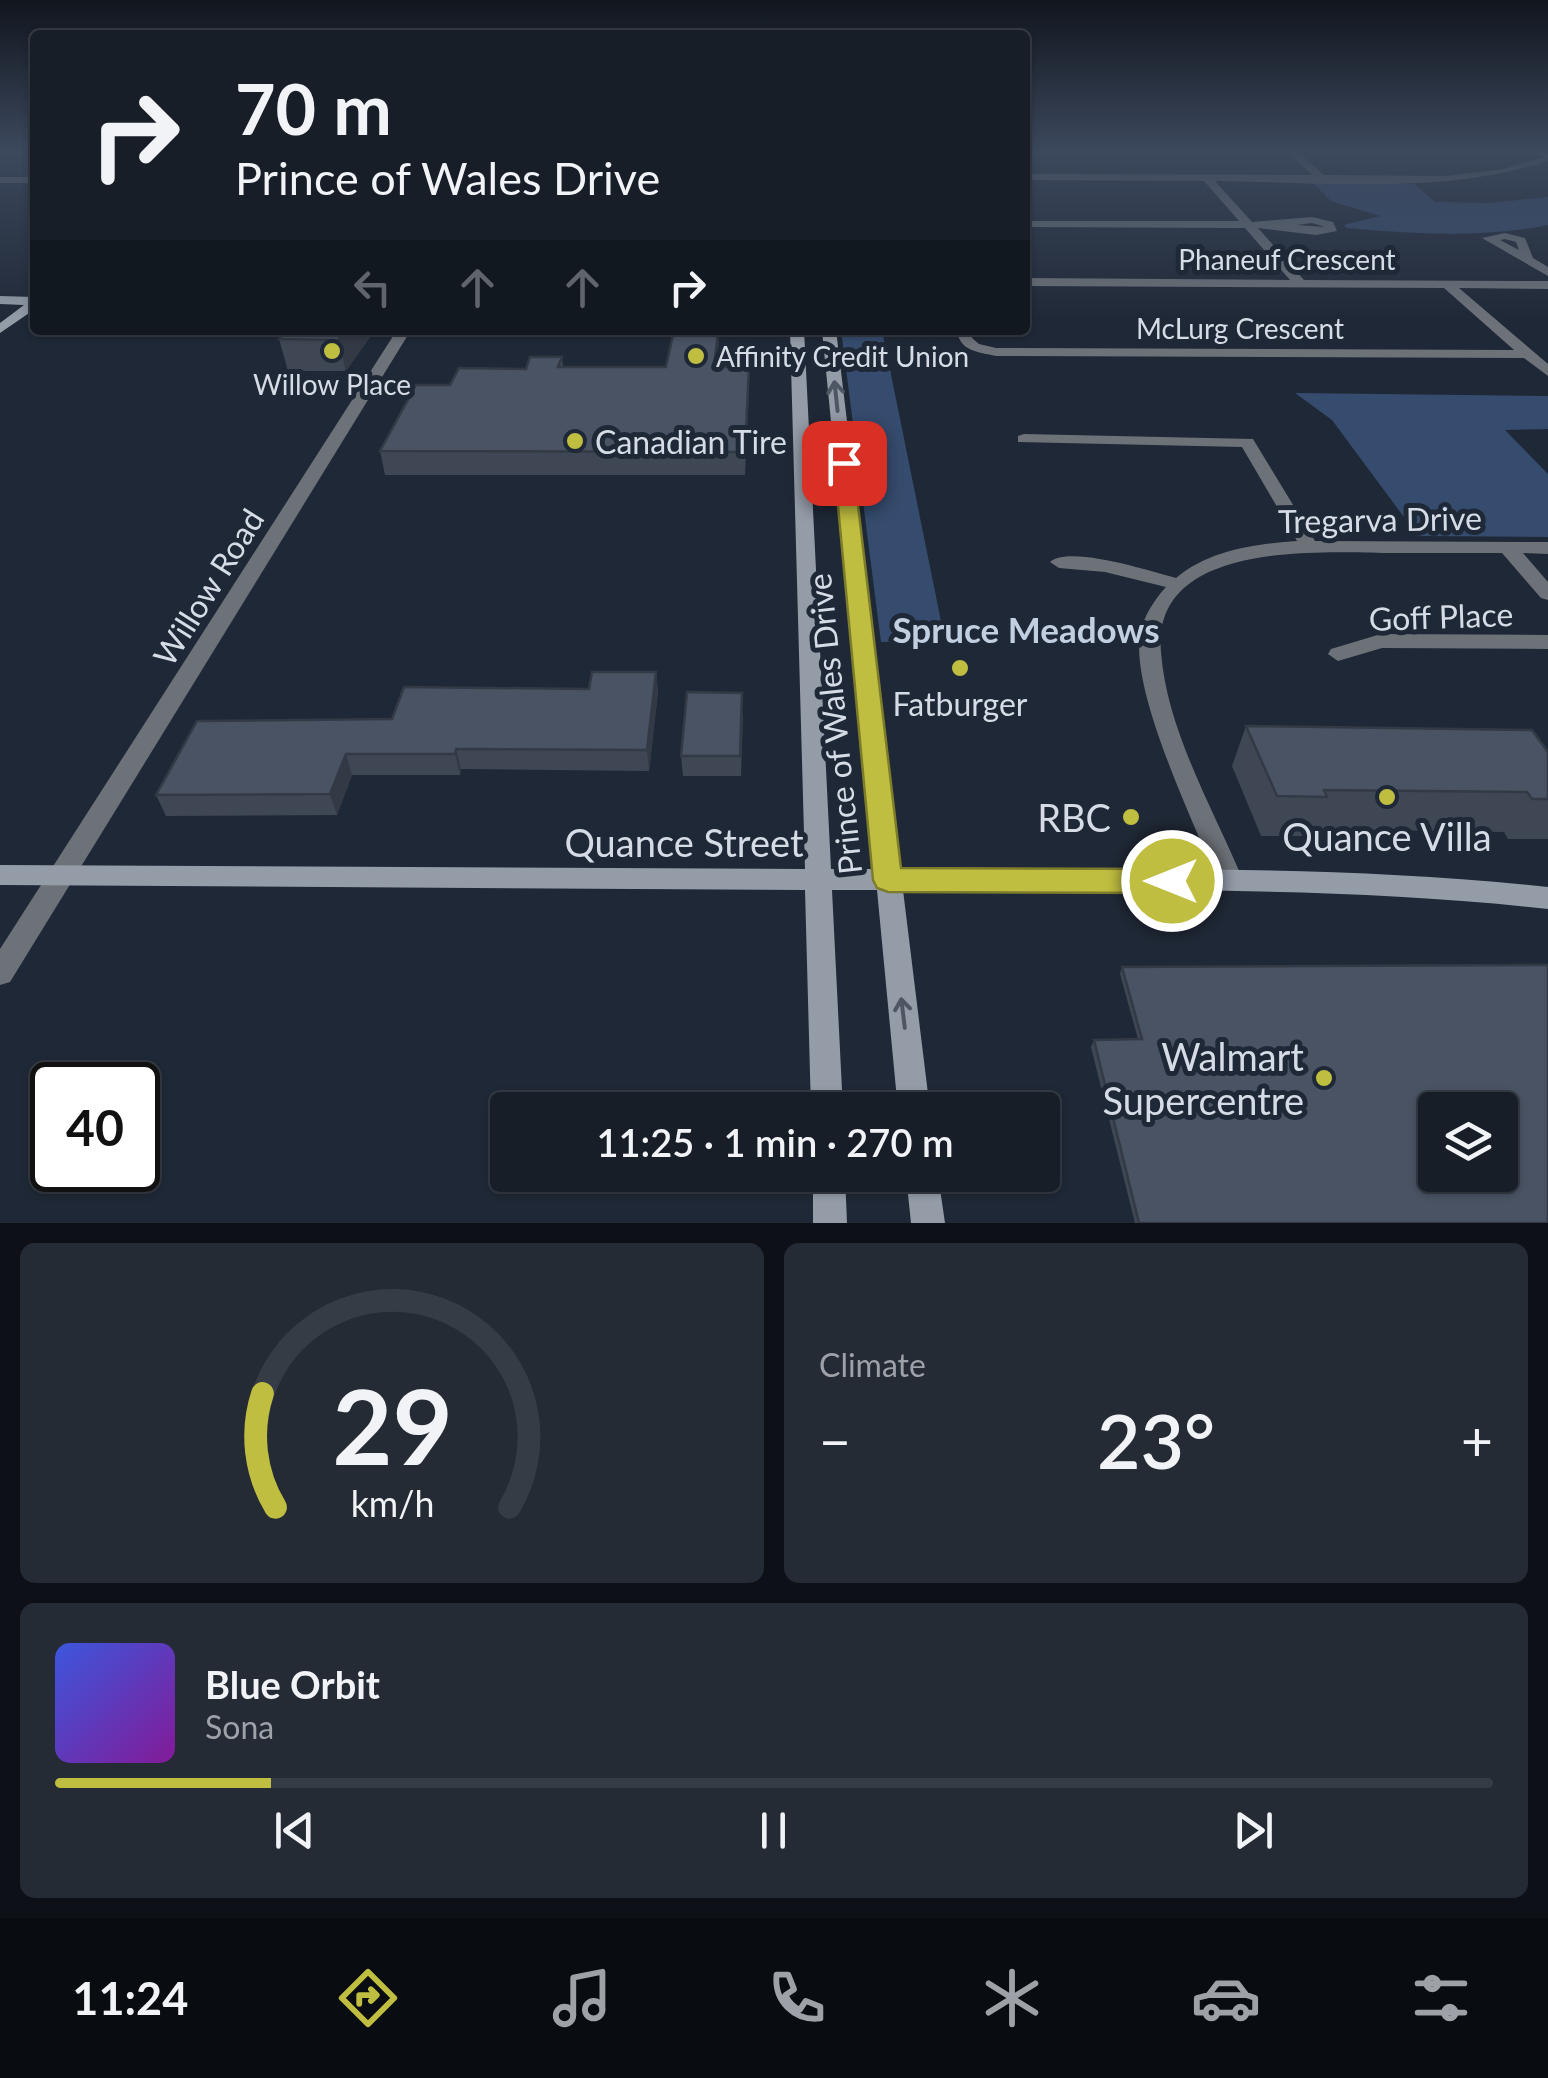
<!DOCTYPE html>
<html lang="en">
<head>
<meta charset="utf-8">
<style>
  :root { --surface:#171e28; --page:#242b34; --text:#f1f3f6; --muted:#9ea2a8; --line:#363c45; --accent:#c0be40 }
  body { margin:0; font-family:Lato,sans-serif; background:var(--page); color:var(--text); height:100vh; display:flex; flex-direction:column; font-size:38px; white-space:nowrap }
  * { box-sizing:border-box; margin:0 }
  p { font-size:32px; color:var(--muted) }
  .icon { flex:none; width:55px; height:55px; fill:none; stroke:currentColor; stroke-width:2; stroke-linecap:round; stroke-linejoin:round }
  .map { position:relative; height:1223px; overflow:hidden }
  .side { display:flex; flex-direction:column; gap:20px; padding:20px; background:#0d1016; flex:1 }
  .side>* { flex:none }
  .hud { position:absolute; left:30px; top:30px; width:1000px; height:305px; border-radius:10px; box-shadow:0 2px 8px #0004,0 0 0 2px var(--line); background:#171e28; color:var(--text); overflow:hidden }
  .buttons { position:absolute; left:1418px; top:1092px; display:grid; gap:20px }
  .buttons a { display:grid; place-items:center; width:100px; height:100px; border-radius:10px; background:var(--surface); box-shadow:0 2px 8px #0004,0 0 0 2px var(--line); font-size:50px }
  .speed { position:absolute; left:30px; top:1062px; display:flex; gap:20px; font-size:50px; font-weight:700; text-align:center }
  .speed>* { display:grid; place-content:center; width:130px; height:130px; border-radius:50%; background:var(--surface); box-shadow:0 2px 8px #0004,0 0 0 2px var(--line); line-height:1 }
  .speed .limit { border:5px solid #111; border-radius:15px; background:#fff; color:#111 }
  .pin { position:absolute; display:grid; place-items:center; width:85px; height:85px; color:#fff; margin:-42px; border-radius:20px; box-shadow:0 5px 15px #0006 }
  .me { position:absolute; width:110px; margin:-55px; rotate:270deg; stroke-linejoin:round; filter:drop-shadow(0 0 8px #0008) }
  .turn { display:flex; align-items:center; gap:35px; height:210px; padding:0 40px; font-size:45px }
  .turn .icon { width:130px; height:130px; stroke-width:2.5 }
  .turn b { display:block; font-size:70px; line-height:85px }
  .lanes { display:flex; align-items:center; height:95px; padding:0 40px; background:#0003; justify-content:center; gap:50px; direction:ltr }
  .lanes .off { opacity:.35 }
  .big { font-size:75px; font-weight:600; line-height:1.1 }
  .side .widget { flex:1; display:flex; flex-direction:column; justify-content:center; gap:15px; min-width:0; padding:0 35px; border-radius:15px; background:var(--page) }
  .side .dial { align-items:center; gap:0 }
  .dial svg { height:260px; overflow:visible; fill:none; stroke:var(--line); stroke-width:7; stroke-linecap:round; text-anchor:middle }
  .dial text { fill:var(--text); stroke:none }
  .song { display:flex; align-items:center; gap:30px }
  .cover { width:120px; height:120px; border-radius:15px; background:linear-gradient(135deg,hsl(230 70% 55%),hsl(290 70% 35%)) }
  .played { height:10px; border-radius:5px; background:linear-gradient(90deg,var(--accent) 15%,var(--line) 15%) }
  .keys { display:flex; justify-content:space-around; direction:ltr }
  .heat { display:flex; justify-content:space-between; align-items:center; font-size:55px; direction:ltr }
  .side .tiles { flex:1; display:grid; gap:20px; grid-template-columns:1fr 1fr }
  .widget:last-child { grid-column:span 2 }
  .trip { position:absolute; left:490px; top:1092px; width:570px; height:100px; border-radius:10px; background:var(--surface); box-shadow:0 2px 8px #0004,0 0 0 2px var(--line); font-weight:600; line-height:100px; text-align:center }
  .tab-bar { display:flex; height:160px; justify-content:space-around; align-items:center; background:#090c10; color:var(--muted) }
  .tab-bar .icon { width:70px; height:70px }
  .tab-bar .selected { color:var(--accent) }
  .tab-bar b { font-size:45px; color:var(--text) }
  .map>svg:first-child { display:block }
  .green { fill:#364c6e }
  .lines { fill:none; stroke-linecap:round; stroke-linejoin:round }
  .street { fill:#6d7279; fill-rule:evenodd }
  .secondary { fill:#949ca8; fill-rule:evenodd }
  .wall { fill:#3f4755 }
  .shaded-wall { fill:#333a45 }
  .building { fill:#495363; stroke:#333a45; stroke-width:2.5; fill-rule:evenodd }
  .oneway { stroke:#4e5664 }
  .route { fill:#c0be40; stroke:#7d7c2a; stroke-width:2.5 }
  .poi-dot { fill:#c0be40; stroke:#1f2836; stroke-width:4 }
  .labels { text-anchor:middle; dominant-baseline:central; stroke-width:10; stroke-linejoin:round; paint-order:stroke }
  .far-street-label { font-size:28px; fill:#d6dce6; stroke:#1f2836 }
  .far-poi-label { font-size:28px; fill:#d6dce6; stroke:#1f2836; text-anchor:start }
  .poi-label { font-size:32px; fill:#d6dce6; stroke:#1f2836; text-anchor:start }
  .street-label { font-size:32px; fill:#d6dce6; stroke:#1f2836 }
  .neighbourhood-label { font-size:35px; font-weight:bold; fill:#c2cfe1; stroke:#1f2836 }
  .near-poi-label { font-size:38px; fill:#d6dce6; stroke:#1f2836; text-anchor:end }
  .near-street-label { font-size:38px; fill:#d6dce6; stroke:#1f2836 }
</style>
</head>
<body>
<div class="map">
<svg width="1548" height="1223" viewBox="0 0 1548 1223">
  <rect width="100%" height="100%" fill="#1f2836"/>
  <path class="green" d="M1313,183L1414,184L1435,202L1490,203L1548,197V225C1482,238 1414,234 1347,228L1344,225L1380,216L1331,201Z
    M841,330H882L945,641L881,642Z
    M1295,393L1548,396V429L1505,430L1548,474V537L1418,536L1332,420Z"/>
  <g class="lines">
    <path class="street" d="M1285,150H1296L1324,175L1447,176L1504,169L1548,155V161C1444,195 1324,182 1215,181L1252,222L1312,217L1333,222L1337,231L1316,235L1258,228L1304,280L1548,281V289L1459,288L1548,364V376L1524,358L996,356C978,352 959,351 957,330H971L972,338L979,344L996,348L1514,350L1444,288L1025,286V278L1290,280L1245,228L1025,227V221H1239L1204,181L1025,180V174L1312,175ZM1312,223L1325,227L1297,225Z
      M0,177H35V183H0Z
      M1505,233L1525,238L1533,258L1548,267V276L1482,238ZM1505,239L1516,242L1519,250L1500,240Z
      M397,330H411L10,982L0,985V949Z
      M1024,434L1253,439L1315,541L1548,542V554L1523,553L1548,582V600L1541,598L1502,553C1464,553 1426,553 1388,553C1319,552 1151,541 1161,652C1167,731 1213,808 1243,880L1239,887L1230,890L1221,887L1217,880C1194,822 1131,694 1140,635C1143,617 1154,600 1166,587L1105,572L1059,568L1050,562C1070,545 1149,571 1176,578C1209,550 1255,544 1297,541L1242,447L1018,442V436Z
      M1381,634L1548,635V649L1382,648L1338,661L1328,654L1331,649Z"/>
    <path class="secondary" d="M1526,150L1548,152V158L1528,152Z
      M0,296L35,297V309L0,333V323L24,305L0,304Z
      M790,330H804L831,869H875L822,330H836L901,869C1117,870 1333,864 1548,887V909C1334,885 1118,891 903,890L930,1110H898L877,890H832L843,1110H811L805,890L0,885V865L805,869Z
      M813,1175H845L847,1223H813Z
      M906,1175H938L945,1223H911Z"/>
  </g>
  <path class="wall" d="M375,330L346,371H288L279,339Z
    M715,330V332H718L719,353L717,367L749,389L745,475H385L380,451L450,385L526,369L562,357L563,367H666Z
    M656,672L658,692L649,771L461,769L460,775H352L337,815L166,816L156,795L392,719L589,689Z
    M743,713L741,776H683L681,756Z
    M1246,726L1548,752V839H1508L1504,832L1313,829L1310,836H1261L1232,766Z
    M1122,967L1548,1223H1135L1091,1047L1094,1040L1138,1039L1120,974Z"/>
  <path class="shaded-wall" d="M346,330H375L346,371L338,340Z
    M718,332L719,353L714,389V367Z
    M749,367V389L745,475V452Z
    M656,672L658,692L649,771L647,750Z
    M456,749L461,769L460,775L455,754Z
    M346,754L352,775L337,815L330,794Z"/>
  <path class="building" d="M287,330H346L338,340L279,339Z
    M674,330H714V332H718L714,367H749L745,452L380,451L416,385H450L459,368L526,369L530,357H562L558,367H666Z
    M592,672H656L647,750L456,749L455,754H346L330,794L156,795L197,721L392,719L404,687L589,689Z
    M687,692L742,693L740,756H681Z
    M1246,726L1532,730L1548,752V799H1532L1527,792L1324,790L1327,797L1277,796Z
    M1548,965V1223H1139L1094,1040L1142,1039L1122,967ZM1435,1110H1500V1175H1435Z"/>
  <defs><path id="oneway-shaft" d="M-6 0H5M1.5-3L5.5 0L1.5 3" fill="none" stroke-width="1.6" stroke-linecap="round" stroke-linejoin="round" transform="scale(2.5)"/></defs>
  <g class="oneway">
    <use href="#oneway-shaft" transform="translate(836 396) rotate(-96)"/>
    <use href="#oneway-shaft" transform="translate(903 1013) rotate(-97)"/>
  </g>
  <linearGradient id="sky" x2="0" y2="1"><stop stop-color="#11161e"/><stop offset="0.47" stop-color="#3c485d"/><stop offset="1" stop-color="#3c485d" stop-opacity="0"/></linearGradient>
  <rect width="1548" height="322" fill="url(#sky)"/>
  <path class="route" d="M844,457L853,463L901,868L1172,869L1182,872L1187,881L1182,889L1172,893L888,892L877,888L873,880L834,463Z"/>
  <g class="poi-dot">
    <circle cx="332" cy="351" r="10"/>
    <circle cx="696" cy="356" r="10"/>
    <circle cx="575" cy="441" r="10"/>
    <circle cx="960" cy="668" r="10"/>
    <circle cx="1387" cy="797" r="10"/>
    <circle cx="1131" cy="817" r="10"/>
    <circle cx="1324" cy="1078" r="10"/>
  </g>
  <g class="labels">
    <g class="far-street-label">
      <text x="1287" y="259">Phaneuf Crescent</text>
      <text x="1240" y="328">McLurg Crescent</text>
    </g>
    <g class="far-poi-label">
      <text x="716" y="356">Affinity Credit Union</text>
      <text x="332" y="384" text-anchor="middle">Willow Place</text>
    </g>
    <g class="poi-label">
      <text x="595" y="441">Canadian Tire</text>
      <text x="960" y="703" text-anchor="middle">Fatburger</text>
    </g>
    <g class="street-label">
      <text transform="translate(1380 519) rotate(-1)">Tregarva Drive</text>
      <text transform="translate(208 587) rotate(-58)">Willow Road</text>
      <text transform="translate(1441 616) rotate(-2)">Goff Place</text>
      <text transform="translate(834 724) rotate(-96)">Prince of Wales Drive</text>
    </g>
    <g class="neighbourhood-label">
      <text x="1026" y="629">Spruce Meadows</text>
    </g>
    <g class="near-poi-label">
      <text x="1111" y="817">RBC</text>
      <text x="1387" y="836" text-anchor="middle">Quance Villa</text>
      <text x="1304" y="1056">Walmart<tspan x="1304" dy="44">Supercentre</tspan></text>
    </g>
    <g class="near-street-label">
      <text x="684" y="842">Quance Street</text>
    </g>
  </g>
</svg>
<div class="buttons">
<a><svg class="icon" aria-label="layers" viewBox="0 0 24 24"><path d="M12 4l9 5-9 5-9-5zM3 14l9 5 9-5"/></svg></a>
</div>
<div class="speed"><div class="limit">40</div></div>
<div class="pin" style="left:844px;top:463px;background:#d93025"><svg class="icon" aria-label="arrive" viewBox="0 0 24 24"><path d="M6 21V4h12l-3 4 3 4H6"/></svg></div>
<svg class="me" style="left:1172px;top:881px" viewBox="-20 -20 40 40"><circle r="17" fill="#c0be40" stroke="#fff" stroke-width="3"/><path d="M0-11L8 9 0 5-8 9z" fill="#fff"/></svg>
<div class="trip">11:25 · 1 min · 270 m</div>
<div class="hud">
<div class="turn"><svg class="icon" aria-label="right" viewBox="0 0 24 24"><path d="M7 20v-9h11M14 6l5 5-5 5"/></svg><div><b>70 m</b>Prince of Wales Drive</div></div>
<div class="lanes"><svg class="icon off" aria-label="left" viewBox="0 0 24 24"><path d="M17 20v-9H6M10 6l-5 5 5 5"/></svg><svg class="icon off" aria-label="ahead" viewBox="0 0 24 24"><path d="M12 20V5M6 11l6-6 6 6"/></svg><svg class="icon off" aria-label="ahead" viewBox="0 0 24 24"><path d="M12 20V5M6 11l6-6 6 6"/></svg><svg class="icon" aria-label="right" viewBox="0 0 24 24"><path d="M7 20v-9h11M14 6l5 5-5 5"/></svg></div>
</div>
</div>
<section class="side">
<div class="tiles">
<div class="widget dial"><svg viewBox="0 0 100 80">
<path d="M14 69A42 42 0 1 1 86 69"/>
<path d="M14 69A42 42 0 0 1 10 34" stroke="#c0be40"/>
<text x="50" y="56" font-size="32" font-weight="700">29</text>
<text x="50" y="72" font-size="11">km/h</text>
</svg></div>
<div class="widget"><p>Climate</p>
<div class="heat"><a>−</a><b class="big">23°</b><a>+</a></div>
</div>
<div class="widget">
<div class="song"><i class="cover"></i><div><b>Blue Orbit</b><p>Sona</p></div></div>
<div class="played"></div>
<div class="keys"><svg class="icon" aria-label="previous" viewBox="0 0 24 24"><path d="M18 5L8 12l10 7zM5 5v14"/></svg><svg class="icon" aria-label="pause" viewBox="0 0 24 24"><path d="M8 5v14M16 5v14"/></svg><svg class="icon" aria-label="next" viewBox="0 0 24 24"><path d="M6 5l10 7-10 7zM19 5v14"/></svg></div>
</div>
</div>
</section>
<nav class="tab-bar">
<b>11:24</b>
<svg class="icon selected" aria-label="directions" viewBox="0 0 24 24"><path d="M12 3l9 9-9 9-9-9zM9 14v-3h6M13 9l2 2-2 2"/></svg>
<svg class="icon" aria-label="music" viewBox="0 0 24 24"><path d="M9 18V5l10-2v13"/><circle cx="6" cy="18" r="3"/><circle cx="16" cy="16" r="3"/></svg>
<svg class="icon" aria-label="phone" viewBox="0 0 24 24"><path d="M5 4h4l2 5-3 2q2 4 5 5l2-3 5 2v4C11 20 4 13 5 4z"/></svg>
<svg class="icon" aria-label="climate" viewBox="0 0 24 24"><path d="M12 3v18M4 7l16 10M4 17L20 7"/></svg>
<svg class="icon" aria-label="car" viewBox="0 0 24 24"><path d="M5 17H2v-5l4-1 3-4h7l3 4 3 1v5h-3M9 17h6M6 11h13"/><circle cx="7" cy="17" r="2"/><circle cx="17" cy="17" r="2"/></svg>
<svg class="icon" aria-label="filters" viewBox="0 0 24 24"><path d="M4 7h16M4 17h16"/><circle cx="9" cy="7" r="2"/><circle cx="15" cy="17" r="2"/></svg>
</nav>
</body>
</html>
